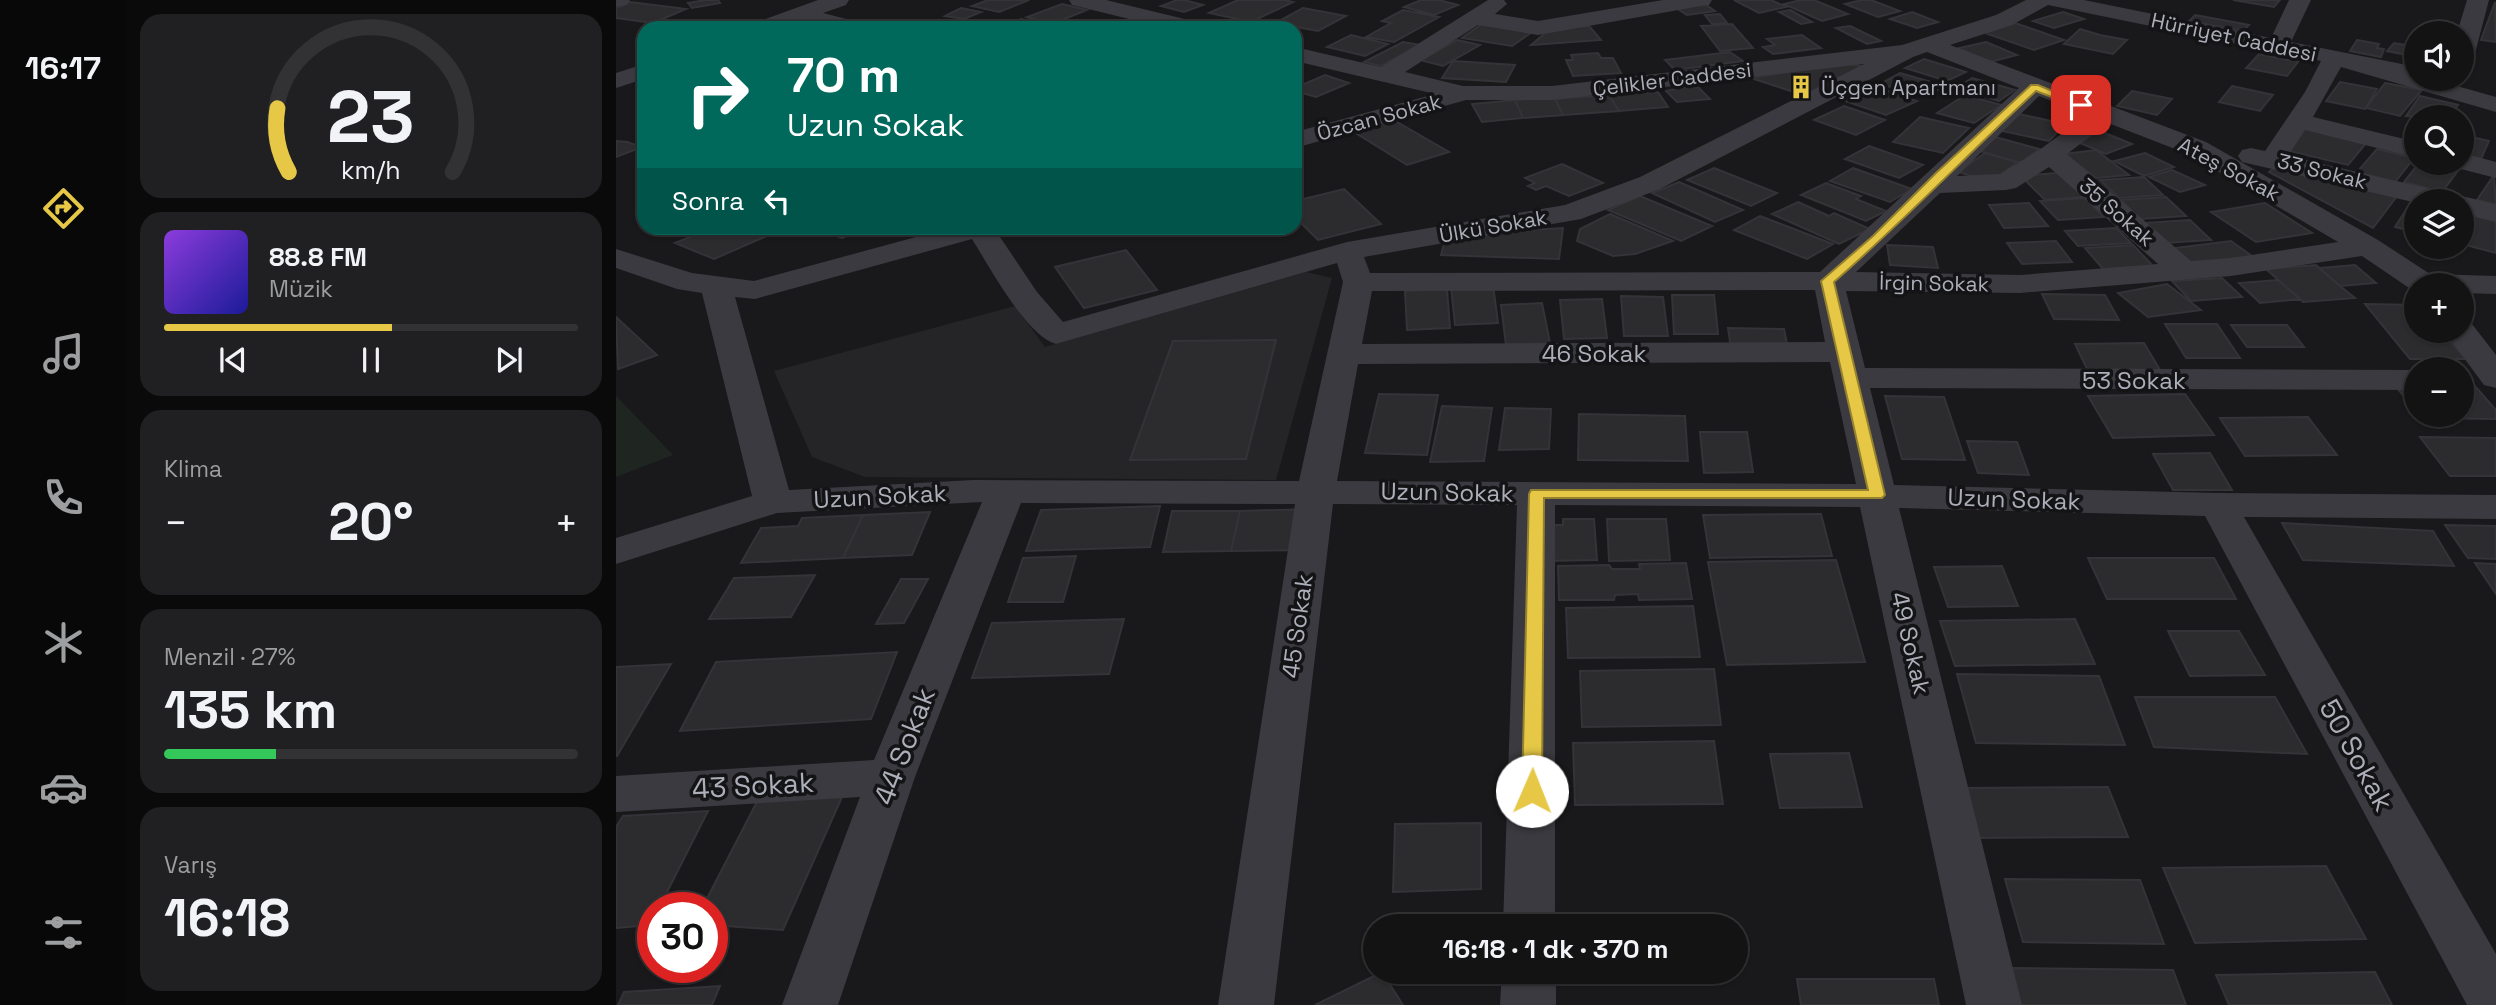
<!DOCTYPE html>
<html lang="tr">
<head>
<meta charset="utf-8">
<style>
  :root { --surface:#131314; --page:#202022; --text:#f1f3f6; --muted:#9d9ea0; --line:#323234; --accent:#e6c846 }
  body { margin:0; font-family:"Space Grotesk",sans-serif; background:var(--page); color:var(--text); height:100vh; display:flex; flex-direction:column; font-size:26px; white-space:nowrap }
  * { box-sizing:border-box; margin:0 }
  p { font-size:23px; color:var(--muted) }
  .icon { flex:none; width:38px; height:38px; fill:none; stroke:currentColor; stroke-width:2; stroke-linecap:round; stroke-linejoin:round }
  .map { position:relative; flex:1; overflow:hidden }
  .sheet { display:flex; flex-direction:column; gap:14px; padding:14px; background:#0a0a0b; width:490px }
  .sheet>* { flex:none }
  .guide { position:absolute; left:21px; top:21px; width:665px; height:214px; border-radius:21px; box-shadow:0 2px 5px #0004,0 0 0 2px var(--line); background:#00695c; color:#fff; overflow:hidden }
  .tools { position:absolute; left:1788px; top:21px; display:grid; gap:14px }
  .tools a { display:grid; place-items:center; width:70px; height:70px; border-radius:50%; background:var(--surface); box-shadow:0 2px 5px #0004,0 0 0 2px var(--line); font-size:35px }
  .speed { position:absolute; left:21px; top:892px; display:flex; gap:14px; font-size:35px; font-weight:700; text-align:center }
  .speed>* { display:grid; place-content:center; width:91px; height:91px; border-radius:50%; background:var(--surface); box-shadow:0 2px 5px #0004,0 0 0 2px var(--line); line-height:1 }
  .speed .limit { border:10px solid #d22; background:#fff; color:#111 }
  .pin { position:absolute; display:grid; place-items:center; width:60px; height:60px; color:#fff; margin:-30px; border-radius:14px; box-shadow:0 4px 10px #0006 }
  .me { position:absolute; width:77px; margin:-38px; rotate:1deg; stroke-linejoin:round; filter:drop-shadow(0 0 5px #0008) }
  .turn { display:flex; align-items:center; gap:24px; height:147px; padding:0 35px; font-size:32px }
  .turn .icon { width:91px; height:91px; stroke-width:2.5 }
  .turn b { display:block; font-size:49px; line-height:60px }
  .then { display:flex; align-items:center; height:66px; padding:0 35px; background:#0003; gap:14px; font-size:26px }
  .big { font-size:52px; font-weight:700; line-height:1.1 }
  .sheet .tile { flex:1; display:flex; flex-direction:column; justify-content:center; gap:10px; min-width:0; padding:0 24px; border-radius:21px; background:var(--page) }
  .sheet .dial { align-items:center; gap:0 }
  .dial svg { height:182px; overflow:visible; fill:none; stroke:var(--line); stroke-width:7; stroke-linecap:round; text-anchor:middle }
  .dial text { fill:var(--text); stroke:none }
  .song { display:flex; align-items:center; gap:21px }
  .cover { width:84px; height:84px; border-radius:10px; background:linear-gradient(135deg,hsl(270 70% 55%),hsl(240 70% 35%)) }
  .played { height:7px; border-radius:4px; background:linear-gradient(90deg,var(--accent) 55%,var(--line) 55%) }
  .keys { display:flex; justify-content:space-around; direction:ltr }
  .heat { display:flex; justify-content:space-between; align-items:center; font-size:38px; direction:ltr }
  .charge { height:10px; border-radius:5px; background:linear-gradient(90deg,#34c759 27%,var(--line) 0) }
  .trip { position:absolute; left:747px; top:914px; width:385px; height:70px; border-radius:35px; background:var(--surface); box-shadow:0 2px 5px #0004,0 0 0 2px var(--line); font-weight:700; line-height:70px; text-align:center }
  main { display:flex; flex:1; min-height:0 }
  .dock { display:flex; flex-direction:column; width:126px; justify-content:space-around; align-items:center; background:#080808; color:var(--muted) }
  .dock .icon { width:49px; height:49px }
  .dock .current { color:var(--accent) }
  .dock b { font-size:32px; color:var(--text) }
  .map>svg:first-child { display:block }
  .built { fill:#252528 }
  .green { fill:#1f2621 }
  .building { fill:#2c2c2f; stroke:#343337; stroke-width:2 }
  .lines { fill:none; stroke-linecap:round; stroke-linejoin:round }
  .minor { fill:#3a3a40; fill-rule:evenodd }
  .route { fill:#e6c846; stroke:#96822e; stroke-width:2 }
  .labels { text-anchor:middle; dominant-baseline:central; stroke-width:7; stroke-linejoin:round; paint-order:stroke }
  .far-street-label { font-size:21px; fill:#acaeb9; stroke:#141416 }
  .far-poi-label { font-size:21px; fill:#acaeb9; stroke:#141416; text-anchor:start }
  .street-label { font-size:24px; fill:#acaeb9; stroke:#141416 }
  .near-street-label { font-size:28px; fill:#acaeb9; stroke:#141416 }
</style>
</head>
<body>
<main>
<nav class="dock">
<b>16:17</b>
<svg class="icon current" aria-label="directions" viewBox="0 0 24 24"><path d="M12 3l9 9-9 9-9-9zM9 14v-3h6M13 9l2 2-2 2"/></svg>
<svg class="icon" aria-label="music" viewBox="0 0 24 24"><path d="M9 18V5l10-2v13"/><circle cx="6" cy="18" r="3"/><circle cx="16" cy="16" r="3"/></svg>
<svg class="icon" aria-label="phone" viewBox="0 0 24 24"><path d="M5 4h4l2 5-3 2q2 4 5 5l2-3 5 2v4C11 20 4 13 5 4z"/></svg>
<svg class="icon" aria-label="climate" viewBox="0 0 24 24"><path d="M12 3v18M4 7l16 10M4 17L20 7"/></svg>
<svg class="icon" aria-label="car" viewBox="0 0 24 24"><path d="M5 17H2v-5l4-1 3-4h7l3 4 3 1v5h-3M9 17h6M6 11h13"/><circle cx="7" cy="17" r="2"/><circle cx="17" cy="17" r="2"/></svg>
<svg class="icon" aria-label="filters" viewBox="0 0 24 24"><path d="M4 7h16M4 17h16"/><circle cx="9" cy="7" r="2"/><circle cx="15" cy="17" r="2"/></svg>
</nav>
<section class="sheet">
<div class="tile dial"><svg viewBox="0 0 100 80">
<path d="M14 69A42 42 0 1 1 86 69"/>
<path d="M14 69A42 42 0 0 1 9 41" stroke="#e6c846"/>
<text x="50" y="56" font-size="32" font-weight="700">23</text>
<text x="50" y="72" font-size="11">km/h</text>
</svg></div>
<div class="tile">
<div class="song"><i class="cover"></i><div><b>88.8 FM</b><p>Müzik</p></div></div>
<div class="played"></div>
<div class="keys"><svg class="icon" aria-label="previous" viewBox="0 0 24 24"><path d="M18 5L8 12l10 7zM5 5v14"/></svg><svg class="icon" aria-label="pause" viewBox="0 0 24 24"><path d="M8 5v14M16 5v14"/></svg><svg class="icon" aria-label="next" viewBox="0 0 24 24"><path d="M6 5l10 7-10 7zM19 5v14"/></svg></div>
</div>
<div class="tile"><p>Klima</p>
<div class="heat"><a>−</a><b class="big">20°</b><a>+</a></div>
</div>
<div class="tile"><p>Menzil · 27%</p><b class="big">135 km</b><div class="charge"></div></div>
<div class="tile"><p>Varış</p><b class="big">16:18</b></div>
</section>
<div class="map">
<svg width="1880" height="1005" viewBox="0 0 1880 1005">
  <rect width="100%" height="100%" fill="#19191b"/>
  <path class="built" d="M690,272L716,278L660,480L249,477L196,457L158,371L399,306L429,347Z"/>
  <path class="green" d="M0,396L57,455L0,477Z"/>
  <path class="building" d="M90,0H102L104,3L76,8L72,3Z
    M372,0H413L383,12L356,6Z
    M561,0H568L587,5L568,12L545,6Z
    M622,0H668L677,2L635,22L593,13Z
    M805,0H823L842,5L818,15L788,7Z
    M1118,0H1155L1170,7L1143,13Z
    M1185,0H1198L1232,14L1206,21L1168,4Z
    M1246,0H1255L1284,11L1262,17L1229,4Z
    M1617,0H1664L1658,7Z
    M14,2L70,9L37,23L0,18V8Z
    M1879,2L1880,42L1865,40Z
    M446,4L471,10L436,24L411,17Z
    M1089,4L1099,11L1071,15L1060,8Z
    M345,8L365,12L348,19L329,16Z
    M687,8L730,16L702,31L659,23Z
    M787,10L823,17L778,42L750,37L775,23L766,21Z
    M1174,10L1196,22L1185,24L1163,12Z
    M1296,12L1322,22L1301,28L1274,19Z
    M1447,12L1468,19L1438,28L1417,21Z
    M1104,14L1111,23L1096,24L1089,15Z
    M1579,15L1633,25L1627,31L1573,21Z
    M405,19L429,25L421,28H382Z
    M193,21L216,27L172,28Z
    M870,21L919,30L896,46L846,38Z
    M1399,23L1448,40L1418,50L1369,33Z
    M1116,24L1137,48L1104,51L1085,26Z
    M1818,25L1848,31L1846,33H1813Z
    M973,26L985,40L915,45L934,29Z
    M1234,26L1265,41L1251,44L1220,28Z
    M1464,29L1484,35L1511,40L1497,54L1448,44Z
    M735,35L772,44L749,56L711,47Z
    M1186,35L1205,48L1157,54L1147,47L1159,45L1151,39Z
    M841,40L864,45L827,66L804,60Z
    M1741,40L1763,44L1761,48L1768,49L1765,57L1734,51Z
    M787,42L804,45L765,66L748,62Z
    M1370,42L1401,55L1374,62L1343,48Z
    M1778,43L1801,47V57L1771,51Z
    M1114,52L1127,61L1059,70L1049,60Z
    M982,53L985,58H997L1005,73L957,76L950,60H957L955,55Z
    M1643,54L1682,62L1671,76L1630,68Z
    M1308,59L1350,72L1331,81L1289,68Z
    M837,61L899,65L890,82L826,78Z
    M1230,62L1248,67L1190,96L1135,78Z
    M1284,73L1329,86L1309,97L1264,84Z
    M709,75L733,83L700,97L679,91V88Z
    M1356,78L1399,90L1383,101L1339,89Z
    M1724,82L1761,89L1749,109L1710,101Z
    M1769,83L1806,90L1784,116L1750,108Z
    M1073,86L1082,87L1094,99L1061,102L1050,91Z
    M1258,86L1301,101L1270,115L1226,100Z
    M1616,86L1657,95L1644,111L1603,102Z
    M1516,91L1556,99L1541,115L1501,106Z
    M1042,92L1052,107L1003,111L993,95Z
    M993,95L1003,111L947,115L939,99Z
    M1349,95L1385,105L1358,123L1321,113Z
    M1804,96L1842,105L1834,117L1790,116Z
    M938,97L947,115L907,118L899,100Z
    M899,100L907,118L866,122L856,104Z
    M1228,106L1269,120L1240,135L1198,120Z
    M1403,114L1449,124L1433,141L1386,131Z
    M1304,117L1353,128L1327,153L1277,142Z
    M776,119L833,152L791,165L735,130Z
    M1686,127L1751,142L1732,165L1669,150Z
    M1484,131L1516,144L1490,154L1457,140Z
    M1846,135L1873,141L1865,159L1846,155Z
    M1379,137L1423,149L1405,163L1360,150Z
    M0,141L11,142L26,147L0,157Z
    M1253,146L1307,165L1283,178L1229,159Z
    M1761,149L1798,158L1779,182L1741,172Z
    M1480,150L1513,175L1480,178L1448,154Z
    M1369,153L1401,162L1376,182L1342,172Z
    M1529,153L1558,167L1528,176L1498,161Z
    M1664,162L1784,192L1757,228L1653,172Z
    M1803,163H1824L1844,168L1826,192L1788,182Z
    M946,164L987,183L953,196L930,186L920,190L912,186L919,183L909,178Z
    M1098,168L1161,193L1135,206L1071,180Z
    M1237,168L1296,189L1274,202L1214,181Z
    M1556,170L1589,185L1564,192L1533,177Z
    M1453,172L1477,196L1429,200L1405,176Z
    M1878,175L1880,205L1861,200Z
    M1528,177L1547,195L1503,198L1484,180Z
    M1063,182L1127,210L1099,222L1036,193Z
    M1210,183L1245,196L1240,199L1270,211L1250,221L1185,195Z
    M728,189L765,224L702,240L679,217V201Z
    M1024,196L1096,226L1065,241L992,210Z
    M1799,196L1801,233L1779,227Z
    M1550,197L1570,216L1524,219L1505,200Z
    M1469,198L1488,217L1442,220L1424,201Z
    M1182,202L1213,216L1218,213L1254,229L1223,244L1156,214Z
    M1413,203L1432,226L1388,228L1373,205Z
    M1649,203L1696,233L1640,242L1595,212Z
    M1846,208L1880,216V253L1846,244Z
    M994,214L1057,241L1019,254L997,256L961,241L964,229Z
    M1144,216L1217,244L1191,259L1118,230Z
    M1574,220L1595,240L1549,243L1528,223Z
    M96,228H169L98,259L59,243Z
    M198,228H250L226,238Z
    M947,228L943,259L825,255L828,244L849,234Z
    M1500,228L1515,243L1462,246L1449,231Z
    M1440,241L1456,262L1406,264L1391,243Z
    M1615,241L1636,256L1572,265L1552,249Z
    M1271,245L1317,247L1322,268L1274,265Z
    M1517,245L1537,266L1487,269L1469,248Z
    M510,250L541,290L468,308L439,267Z
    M1700,265L1724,286L1739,298L1687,302L1650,269Z
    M1739,265L1760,283L1724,286L1703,268Z
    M1606,278L1626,297L1575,301L1556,281Z
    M1662,280L1684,299L1644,303L1623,283Z
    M1551,284L1585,310L1532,317L1502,293Z
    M877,285L882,323L839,325L835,287Z
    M831,289L834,328L791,330L789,291Z
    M1426,294L1489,295L1503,320L1438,319Z
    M1056,295H1098L1102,334H1058Z
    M1005,296L1047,297L1052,336H1008Z
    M986,299L991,338L948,339L944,300Z
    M926,303L934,343L890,345L885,305Z
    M1749,304L1801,305V331H1825L1850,359H1794Z
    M0,317L41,355L2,369Z
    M1549,324H1601L1624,358H1570Z
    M1615,325H1671L1688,347H1631Z
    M1112,328L1168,329L1172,349L1115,348Z
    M660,340L630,459L514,460L557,341Z
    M1528,343L1544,370L1471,369L1459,344Z
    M1778,384L1801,385V413Z
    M1846,385H1858L1880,410V419L1805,418L1802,415H1846Z
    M763,394L822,395L811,455L749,453Z
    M1569,394L1598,435L1497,438L1472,396Z
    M1269,396L1328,397L1349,460L1286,459Z
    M826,406L876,408L868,461L814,462Z
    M889,408L935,409L933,449L883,450Z
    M963,414L1069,416L1072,461L962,460Z
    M1692,417L1721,455L1629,456L1604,418Z
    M1084,432H1131L1137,472L1088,473Z
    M1804,437L1880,438V476H1834Z
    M1351,441L1401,442L1413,475L1362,473Z
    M1594,453L1616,490H1557L1537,454Z
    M544,506L534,547L410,551L425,510Z
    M694,509L688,550L615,551L624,511Z
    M556,511H624L615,551L547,552Z
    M314,512L296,555L227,558L247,515Z
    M1205,514L1216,556L1094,558L1087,515Z
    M247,515L227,558L125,563L145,528L182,526L186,518Z
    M947,519H978L981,560L928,561L927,525H947Z
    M991,519H1050L1054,560L993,561Z
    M1666,523L1817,531L1838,566L1687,560Z
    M1829,525L1880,526V559L1852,558Z
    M460,556L447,602H392L407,558Z
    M1472,558H1598L1620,599H1491Z
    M1220,560L1249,662L1111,665L1092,562Z
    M1070,563L1076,599L1023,600L1022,594L999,595L998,600H943L942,566L993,565L996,569H1024L1023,564Z
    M1859,563L1880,564V594Z
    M1386,566L1402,606L1332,607L1318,567Z
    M199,575L175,617L93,619L118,578Z
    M285,579H312L288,623L260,624Z
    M1077,606L1084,657L952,658L950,608Z
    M508,619L493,674L356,678L376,623Z
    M1459,619L1479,664L1339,666L1324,621Z
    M1552,631H1623L1649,675L1574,676Z
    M281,652L255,719L64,731L100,662Z
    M55,664L1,756H0V667Z
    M1098,669L1105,725L966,727L964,671Z
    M1341,674L1483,676L1509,745L1360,743Z
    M1519,697H1659L1691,754L1538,747Z
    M1098,741L1107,804L959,805L957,743Z
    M1233,753L1246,807L1164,808L1154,754Z
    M1492,787L1512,837L1356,838L1342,788Z
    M230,788L167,930L96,925V908H86L146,792Z
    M92,811L43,908H37L34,925L0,928V827L7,816Z
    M865,823V889L777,892L779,824Z
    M1710,866L1750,939L1579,943L1547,868Z
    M1389,879L1524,880L1548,944L1407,942Z
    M1395,968L1557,970L1570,1005H1405Z
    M766,972L787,1005H699Z
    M1759,972L1776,1005H1613L1600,975Z
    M1181,979H1318L1323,1005H1185Z
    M104,986L96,1005H2L8,992Z"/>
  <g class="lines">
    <path class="minor" d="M0,0H14L11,5L0,7Z
      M202,0H233L230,5L207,13L246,23L249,28H213L186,21L167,28H135L138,23Z
      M453,0H490L585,23L588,28H550L456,5Z
      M872,0H888L891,4L879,14L922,21L1047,0H1096L1093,5L1085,6L922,35L862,25L789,72L847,86H936L1286,45L1380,15L1410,0H1468L1655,38L1673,0H1695L1675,42L1801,67V79H1816L1880,97V112L1725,67L1697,117L1801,142V158L1689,130L1672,156L1880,204V222L1846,214V201L1801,203L1626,162L1622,156L1626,150L1635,148L1649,151L1689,92L1705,61L1432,5L1396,25L1334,45L1590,142L1762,240L1814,274L1880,276V294L1846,293V285H1801V291L1796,290L1746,256L1615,276L1404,293L1230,291L1249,368L1801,370V390L1254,388L1278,485L1602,493L1880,495V519L1628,517L1880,954V1005H1851L1589,516L1283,508L1406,1005H1350L1244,507L939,505V926H887L901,505L717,504L658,1005H602L679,504L405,503L299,777L222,1005H166L244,797L0,812V776L258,760L366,502L161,513L0,564V538L136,496L86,293L61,289L0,268V249L76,273L138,281L333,228H378L421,292L447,322L731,242L949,205L1024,177L1248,64L936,100H850L679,148V132L819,94L679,61V47L765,67ZM1311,52L1403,88L1204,272L754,273L748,257L965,219L1044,189L1297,57ZM1423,96L1471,115L1426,148L1384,174L1341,176ZM1492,123L1572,154L1722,242L1615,258L1575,261L1451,154ZM1433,167L1542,264L1404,275L1240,272L1324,193L1390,190L1400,188ZM356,239C373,266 411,337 440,344L721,263L727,282L683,481L357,480L173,490L119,297L139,299ZM1199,290L1209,342L746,344L756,291ZM1214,362L1240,484L721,481L742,364Z
      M1851,0H1873L1858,57L1854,62L1846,64V33H1841Z
      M28,64V79L0,88V73Z
      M1846,153L1880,162V178L1837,167L1834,163H1846Z
      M1846,322L1856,324L1880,355V388L1868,385L1828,331H1846Z
      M886,971H940V1005H884Z"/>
  </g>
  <path class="route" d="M1415,85H1422L1470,105L1461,107L1420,91C1352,154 1288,221 1218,282L1269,495L1266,498H928L926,791L923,796L916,798L909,796L906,791L913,494L915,490H1252L1205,281L1257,236L1320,173Z"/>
  <defs>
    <g id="building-bare" transform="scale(1.89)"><path d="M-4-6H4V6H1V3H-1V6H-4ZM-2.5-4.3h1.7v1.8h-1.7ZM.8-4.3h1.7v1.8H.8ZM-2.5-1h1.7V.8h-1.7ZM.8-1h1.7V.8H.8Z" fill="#e6c846" stroke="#141416" stroke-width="2.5" paint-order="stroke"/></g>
  </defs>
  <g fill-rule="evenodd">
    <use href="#building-bare" x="1185" y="87"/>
  </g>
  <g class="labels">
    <g class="far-street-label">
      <text transform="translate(1618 37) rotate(12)">Hürriyet Caddesi</text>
      <text transform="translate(1056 79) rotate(-7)">Çelikler Caddesi</text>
      <text transform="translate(763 117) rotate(-15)">Özcan Sokak</text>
      <text transform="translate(1613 169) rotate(28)">Ateş Sokak</text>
      <text transform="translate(1706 171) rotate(14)">33 Sokak</text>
      <text transform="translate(1501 212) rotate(41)">35 Sokak</text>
      <text transform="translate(877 226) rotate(-10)">Ülkü Sokak</text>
      <text transform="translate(1318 283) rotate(1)">İrgin Sokak</text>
    </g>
    <g class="far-poi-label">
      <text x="1205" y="87">Üçgen Apartmanı</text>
    </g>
    <g class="street-label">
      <text x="978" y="353">46 Sokak</text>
      <text x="1518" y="380">53 Sokak</text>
      <text transform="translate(831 492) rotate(1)">Uzun Sokak</text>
      <text transform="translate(264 496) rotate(-3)">Uzun Sokak</text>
      <text transform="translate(1398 499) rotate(2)">Uzun Sokak</text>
      <text transform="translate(681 626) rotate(-82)">45 Sokak</text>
      <text transform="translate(1295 643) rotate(77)">49 Sokak</text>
    </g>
    <g class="near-street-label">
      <text transform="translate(288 746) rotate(-69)">44 Sokak</text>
      <text transform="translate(1741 755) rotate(61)">50 Sokak</text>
      <text transform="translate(137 785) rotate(-3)">43 Sokak</text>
    </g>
  </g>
</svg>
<div class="tools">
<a><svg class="icon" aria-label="sound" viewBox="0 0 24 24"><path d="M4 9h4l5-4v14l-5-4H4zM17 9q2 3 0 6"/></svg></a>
<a><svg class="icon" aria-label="search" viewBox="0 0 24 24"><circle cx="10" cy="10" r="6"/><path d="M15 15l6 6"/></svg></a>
<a><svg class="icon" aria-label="layers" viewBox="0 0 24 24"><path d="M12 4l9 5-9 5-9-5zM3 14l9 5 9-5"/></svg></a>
<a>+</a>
<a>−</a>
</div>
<div class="speed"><div class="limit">30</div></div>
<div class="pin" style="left:1465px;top:105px;background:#d93025"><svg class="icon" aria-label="arrive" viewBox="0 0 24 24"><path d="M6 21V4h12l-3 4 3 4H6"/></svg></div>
<svg class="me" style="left:916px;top:791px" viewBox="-20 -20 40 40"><circle r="19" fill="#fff"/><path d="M0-13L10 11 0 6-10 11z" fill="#e6c846"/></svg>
<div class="trip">16:18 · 1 dk · 370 m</div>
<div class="guide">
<div class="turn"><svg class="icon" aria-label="right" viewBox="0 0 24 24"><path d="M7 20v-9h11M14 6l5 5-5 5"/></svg><div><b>70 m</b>Uzun Sokak</div></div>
<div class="then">Sonra<svg class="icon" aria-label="left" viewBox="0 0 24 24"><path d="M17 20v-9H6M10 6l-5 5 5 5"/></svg></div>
</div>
</div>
</main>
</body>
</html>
